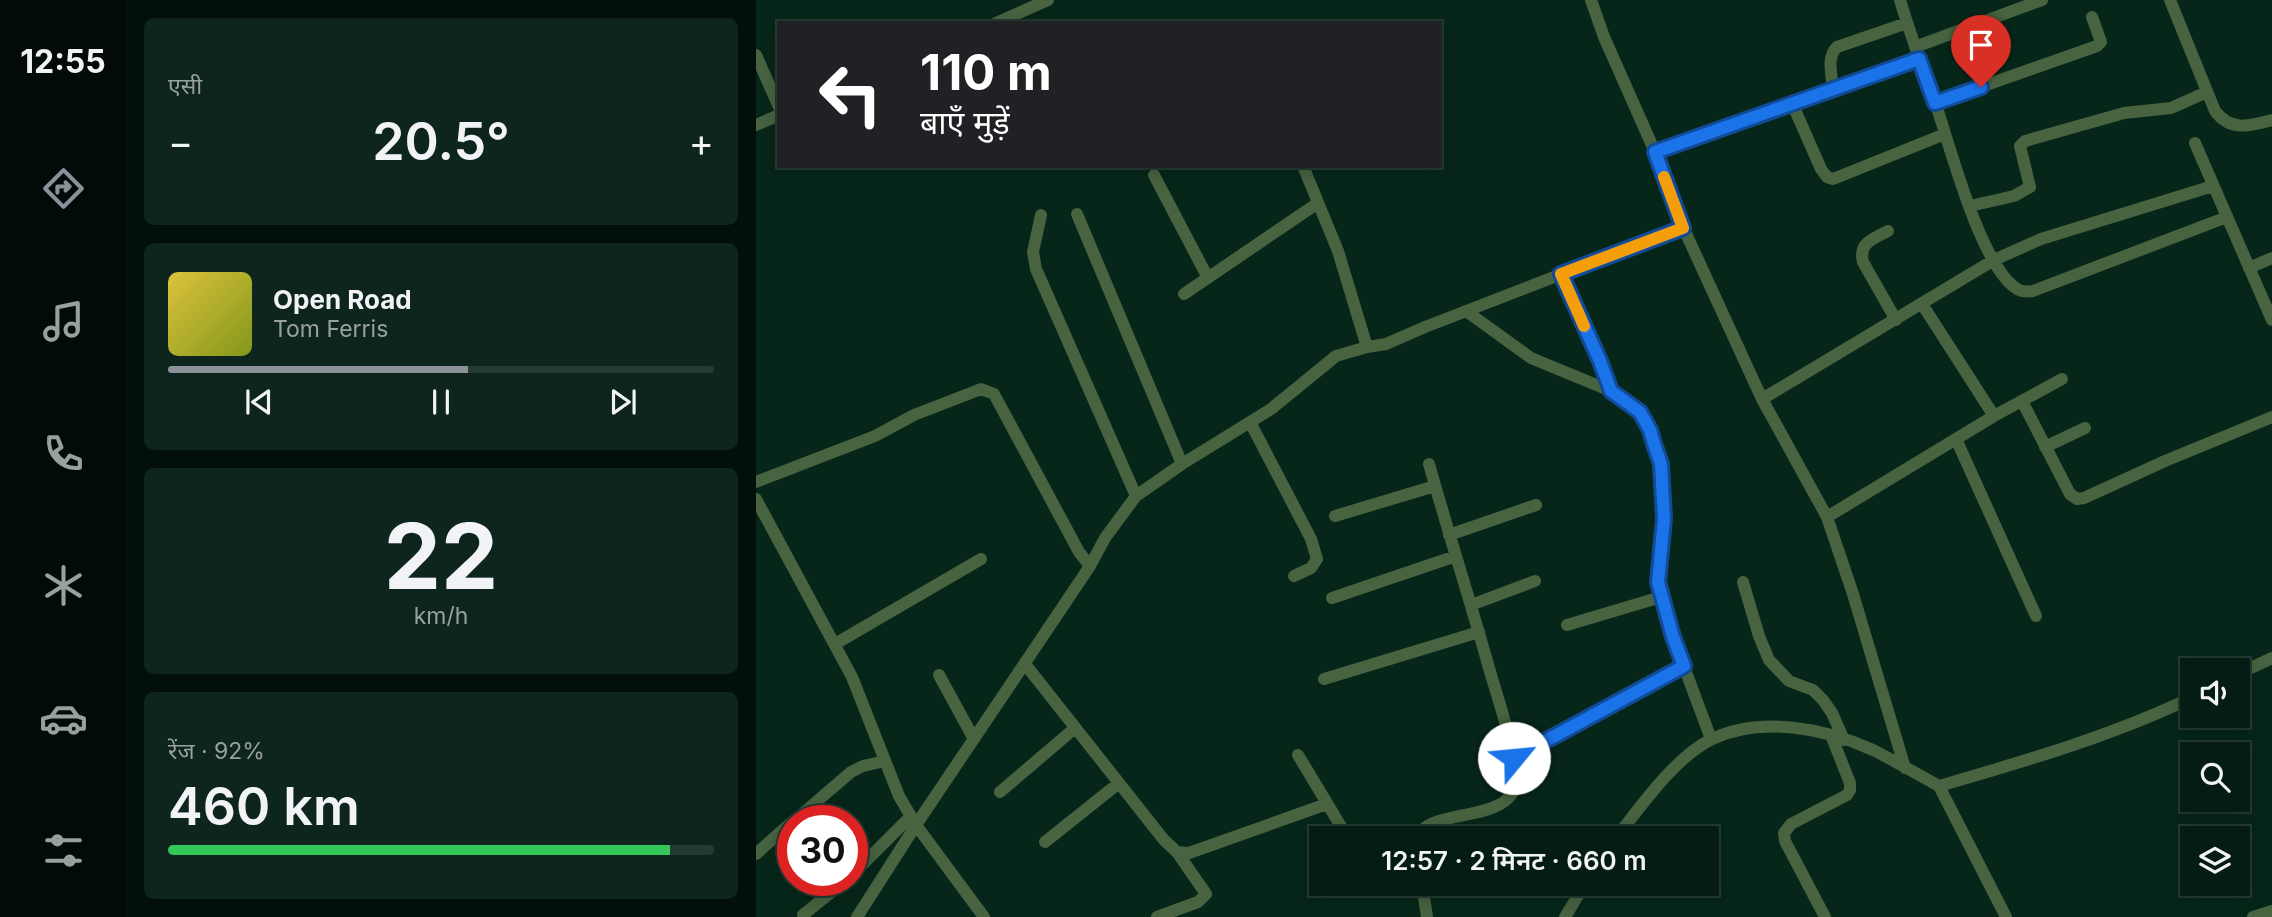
<!DOCTYPE html>
<html lang="hi">
<head>
<meta charset="utf-8">
<style>
  :root { --surface:#041c13; --page:#0d251c; --text:#f1f3f6; --muted:#97a1a0; --line:#253a33; --accent:#8c9099 }
  body { margin:0; font-family:Inter,"Noto Sans Devanagari",sans-serif; background:var(--page); color:var(--text); height:100vh; display:flex; flex-direction:column; font-size:26px; white-space:nowrap }
  * { box-sizing:border-box; margin:0 }
  p { font-size:23px; color:var(--muted) }
  .icon { flex:none; width:38px; height:38px; fill:none; stroke:currentColor; stroke-width:2; stroke-linecap:round; stroke-linejoin:round }
  .map { position:relative; flex:1; overflow:hidden }
  .details { display:flex; flex-direction:column; gap:18px; padding:18px; background:#020f0a; width:630px }
  .details>* { flex:none }
  .banner { position:absolute; left:21px; top:21px; width:665px; height:147px; border-radius:0px; box-shadow:0 4px 18px #0003,0 0 0 2px var(--line); background:#202124; color:#fff; overflow:hidden }
  .tools { position:absolute; left:1424px; top:658px; display:grid; gap:14px }
  .tools a { display:grid; place-items:center; width:70px; height:70px; border-radius:0px; background:var(--surface); box-shadow:0 4px 18px #0003,0 0 0 2px var(--line); font-size:35px }
  .speed { position:absolute; left:21px; top:805px; display:flex; gap:14px; font-size:35px; font-weight:700; text-align:center }
  .speed>* { display:grid; place-content:center; width:91px; height:91px; border-radius:50%; background:var(--surface); box-shadow:0 4px 18px #0003,0 0 0 2px var(--line); line-height:1 }
  .speed .limit { border:10px solid #d22; background:#fff; color:#111 }
  .pin { position:absolute; display:grid; place-items:center; width:60px; height:60px; color:#fff; margin:-72px -30px; border-radius:50% 50% 50% 0; rotate:-45deg; box-shadow:0 0 7px #0007 }
  .pin .icon { rotate:45deg }
  .me { position:absolute; width:77px; margin:-38px; rotate:62deg; stroke-linejoin:round; filter:drop-shadow(0 0 5px #0008) }
  .turn { display:flex; align-items:center; gap:24px; height:147px; padding:0 28px; font-size:32px }
  .turn .icon { width:91px; height:91px; stroke-width:2.5 }
  .turn b { display:block; font-size:49px; line-height:60px }
  .big { font-size:52px; font-weight:600; line-height:1.1 }
  .details .card { flex:1; display:flex; flex-direction:column; justify-content:center; gap:10px; min-width:0; padding:0 24px; border-radius:10px; background:var(--page) }
  .details .dial { align-items:center; gap:0 }
  .dial b { font-size:91px; line-height:1 }
  .song { display:flex; align-items:center; gap:21px }
  .cover { width:84px; height:84px; border-radius:10px; background:linear-gradient(135deg,hsl(50 70% 55%),hsl(70 70% 35%)) }
  .played { height:7px; border-radius:4px; background:linear-gradient(90deg,var(--accent) 55%,var(--line) 55%) }
  .keys { display:flex; justify-content:space-around; direction:ltr }
  .heat { display:flex; justify-content:space-between; align-items:center; font-size:38px; direction:ltr }
  .charge { height:10px; border-radius:5px; background:linear-gradient(90deg,#34c759 92%,var(--line) 0) }
  .trip { position:absolute; left:553px; top:826px; width:410px; height:70px; border-radius:0px; background:var(--surface); box-shadow:0 4px 18px #0003,0 0 0 2px var(--line); font-weight:600; line-height:70px; text-align:center }
  main { display:flex; flex:1; min-height:0 }
  .menu { display:flex; flex-direction:column; width:126px; justify-content:space-around; align-items:center; background:#020b08; color:var(--muted) }
  .menu .icon { width:49px; height:49px }
  .menu .current { color:var(--accent) }
  .menu b { font-size:32px; color:var(--text) }
  .map>svg:first-child { display:block }
  .lines { fill:none; stroke-linecap:round; stroke-linejoin:round }
  .street { stroke:#476340; stroke-width:12 }
  .route-casing { stroke:#114b97; stroke-width:18 }
  .route { stroke:#1a73e8; stroke-width:12 }
  .slow { stroke:#f59e0b; stroke-width:12 }
</style>
</head>
<body>
<main>
<nav class="menu">
<b>12:55</b>
<svg class="icon current" aria-label="directions" viewBox="0 0 24 24"><path d="M12 3l9 9-9 9-9-9zM9 14v-3h6M13 9l2 2-2 2"/></svg>
<svg class="icon" aria-label="music" viewBox="0 0 24 24"><path d="M9 18V5l10-2v13"/><circle cx="6" cy="18" r="3"/><circle cx="16" cy="16" r="3"/></svg>
<svg class="icon" aria-label="phone" viewBox="0 0 24 24"><path d="M5 4h4l2 5-3 2q2 4 5 5l2-3 5 2v4C11 20 4 13 5 4z"/></svg>
<svg class="icon" aria-label="climate" viewBox="0 0 24 24"><path d="M12 3v18M4 7l16 10M4 17L20 7"/></svg>
<svg class="icon" aria-label="car" viewBox="0 0 24 24"><path d="M5 17H2v-5l4-1 3-4h7l3 4 3 1v5h-3M9 17h6M6 11h13"/><circle cx="7" cy="17" r="2"/><circle cx="17" cy="17" r="2"/></svg>
<svg class="icon" aria-label="filters" viewBox="0 0 24 24"><path d="M4 7h16M4 17h16"/><circle cx="9" cy="7" r="2"/><circle cx="15" cy="17" r="2"/></svg>
</nav>
<section class="details">
<div class="card"><p>एसी</p>
<div class="heat"><a>−</a><b class="big">20.5°</b><a>+</a></div>
</div>
<div class="card">
<div class="song"><i class="cover"></i><div><b>Open Road</b><p>Tom Ferris</p></div></div>
<div class="played"></div>
<div class="keys"><svg class="icon" aria-label="previous" viewBox="0 0 24 24"><path d="M18 5L8 12l10 7zM5 5v14"/></svg><svg class="icon" aria-label="pause" viewBox="0 0 24 24"><path d="M8 5v14M16 5v14"/></svg><svg class="icon" aria-label="next" viewBox="0 0 24 24"><path d="M6 5l10 7-10 7zM19 5v14"/></svg></div>
</div>
<div class="card dial"><b>22</b><p>km/h</p></div>
<div class="card"><p>रेंज · 92%</p><b class="big">460 km</b><div class="charge"></div></div>
</section>
<div class="map">
<svg width="1516" height="917" viewBox="0 0 1516 917">
  <rect width="100%" height="100%" fill="#062619"/>
  <g class="lines">
    <path class="street" d="M835,0L848,37L899,152L927,227L1006,399L1071,517L1097,594L1149,768
      M1144,0C1155,37 1169,74 1182,111C1196,154 1224,259 1257,286C1264,292 1269,292 1277,291L1471,217
      M1414,0L1459,111C1475,132 1493,126 1516,120
      M240,23L292,0
      M1159,47L1286,0
      M0,55L23,107
      M1077,89C1076,75 1070,58 1081,47L1151,23
      M1036,103L1065,169L1071,177L1077,179L1189,134
      M1179,103L1341,46L1345,42L1336,17
      M0,125L23,115
      M1439,143L1516,320
      M899,152L1163,59
      M547,166L582,251L611,347
      M398,175L452,278
      M1214,206L1258,196L1274,187L1264,146L1269,141L1368,113L1415,108L1451,92
      M321,214L426,464
      M285,215L277,252L280,269L380,496
      M1132,231C1117,239 1102,243 1107,262L1140,320
      M1493,268L1516,258
      M805,274L844,361L855,391
      M428,294L562,203
      M1166,304L1238,416
      M710,311L775,358L855,391L884,412L894,430L905,464L907,519L902,582L905,597L917,637L955,739
      M1006,399L1238,260L1285,239L1457,186
      M1266,401L1314,494L1321,499L1328,498L1409,461L1516,417
      M494,422L555,539L561,559L555,568L538,576
      M1200,439L1280,616
      M1289,447L1329,428
      M0,482L119,436L158,415L225,389L238,394L323,552L334,566
      M0,499L96,677L143,796L160,825L228,917
      M579,516L679,486
      M1071,517L1238,416L1306,379
      M693,535L780,505
      M987,582L1003,636L1013,660L1033,681L1057,690L1067,700L1076,713L1088,740
      M576,598L700,556
      M715,605L779,581
      M811,625L905,597
      M79,644L225,559
      M269,664L408,840L421,852L433,853L571,804
      M1482,674L1516,658
      M183,675L218,739
      M568,679L723,632
      M542,755L592,838
      M758,758L928,666
      M1183,786L1250,917
      M244,792L319,728
      M38,821L95,772L107,766L129,761
      M635,838L662,834
      M662,838C667,810 741,822 757,792C762,783 760,771 758,761C753,730 742,699 733,668C714,600 692,532 673,464
      M860,838C885,806 919,757 956,739C1005,716 1069,728 1117,750C1139,761 1161,774 1183,786C1269,761 1356,736 1437,697
      M289,842L363,783
      M0,854L37,821
      M96,875L155,816
      M666,884L671,917
      M47,915L90,880
      M101,917L160,825L334,566L349,538L380,496L426,464L515,409L580,356L611,347L630,344L669,327L927,227
      M401,917L442,902L450,894L421,852
      M809,917L829,884
      M1069,917L1029,841L1028,833L1035,824L1091,795L1094,790V783L1075,735
      M1497,917L1516,911"/>
  </g>
  <g class="lines">
    <g class="route-casing">
      <path id="route" d="M758,758L928,666L917,637L902,582L908,519L905,464L899,447L894,430L884,412L855,391L844,361L805,274L927,228L899,152L1163,59L1179,103L1225,87"/>
    </g>
    <use href="#route" class="route"/>
    <path class="slow" d="M828,326L805,274L927,228L908,177"/>
  </g>
</svg>
<div class="tools">
<a><svg class="icon" aria-label="sound" viewBox="0 0 24 24"><path d="M4 9h4l5-4v14l-5-4H4zM17 9q2 3 0 6"/></svg></a>
<a><svg class="icon" aria-label="search" viewBox="0 0 24 24"><circle cx="10" cy="10" r="6"/><path d="M15 15l6 6"/></svg></a>
<a><svg class="icon" aria-label="layers" viewBox="0 0 24 24"><path d="M12 4l9 5-9 5-9-5zM3 14l9 5 9-5"/></svg></a>
</div>
<div class="speed"><div class="limit">30</div></div>
<div class="pin" style="left:1225px;top:87px;background:#d93025"><svg class="icon" aria-label="arrive" viewBox="0 0 24 24"><path d="M6 21V4h12l-3 4 3 4H6"/></svg></div>
<svg class="me" style="left:758px;top:758px" viewBox="-20 -20 40 40"><circle r="19" fill="#fff"/><path d="M0-13L10 11 0 6-10 11z" fill="#1a73e8"/></svg>
<div class="trip">12:57 · 2 मिनट · 660 m</div>
<div class="banner">
<div class="turn"><svg class="icon" aria-label="left" viewBox="0 0 24 24"><path d="M17 20v-9H6M10 6l-5 5 5 5"/></svg><div><b>110 m</b>बाएँ मुड़ें</div></div>
</div>
</div>
</main>
</body>
</html>
